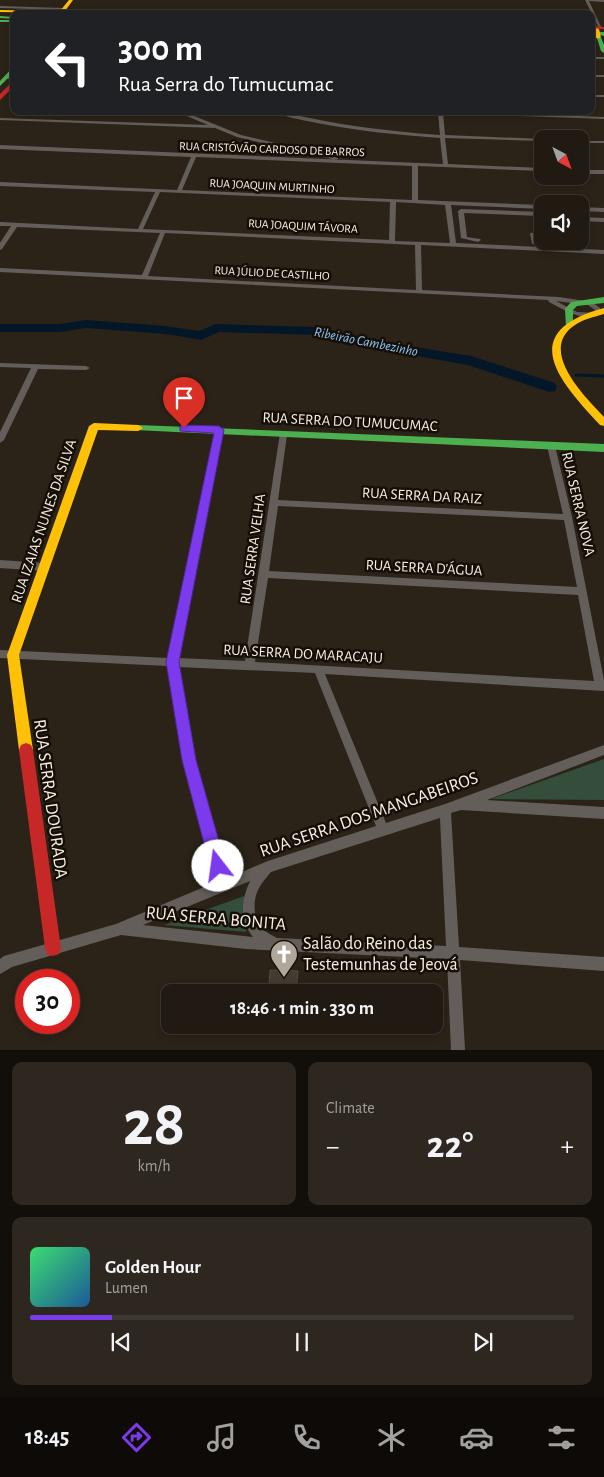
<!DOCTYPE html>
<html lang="en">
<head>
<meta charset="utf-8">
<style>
  :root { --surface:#201a12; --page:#2d2720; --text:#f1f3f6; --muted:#a2a19f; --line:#3d3832; --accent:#7c3aed }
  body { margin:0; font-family:"Alegreya Sans",sans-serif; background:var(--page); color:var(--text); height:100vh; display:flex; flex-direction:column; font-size:19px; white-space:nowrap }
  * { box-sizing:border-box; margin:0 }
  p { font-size:16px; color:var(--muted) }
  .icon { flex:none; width:28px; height:28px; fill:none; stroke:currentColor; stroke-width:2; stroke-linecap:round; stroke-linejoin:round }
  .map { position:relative; height:1050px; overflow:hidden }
  .drawer { display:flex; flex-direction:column; gap:12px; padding:12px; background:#120e0a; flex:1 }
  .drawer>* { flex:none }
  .guide { position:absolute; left:10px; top:10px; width:585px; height:105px; border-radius:10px; box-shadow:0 2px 8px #0003,0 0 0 1px var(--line); background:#202124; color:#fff; overflow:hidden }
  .needle { width:32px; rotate:139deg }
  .fabs { position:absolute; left:534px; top:130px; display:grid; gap:10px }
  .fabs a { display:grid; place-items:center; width:55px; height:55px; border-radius:10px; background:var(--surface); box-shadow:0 2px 8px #0003,0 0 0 1px var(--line); font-size:25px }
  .speed { position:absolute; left:15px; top:969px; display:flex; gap:10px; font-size:25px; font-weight:700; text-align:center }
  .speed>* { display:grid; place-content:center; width:65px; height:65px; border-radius:50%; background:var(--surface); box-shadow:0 2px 8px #0003,0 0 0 1px var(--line); line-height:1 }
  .speed .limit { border:8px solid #d22; background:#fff; color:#111 }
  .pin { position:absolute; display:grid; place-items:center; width:42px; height:42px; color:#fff; margin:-51px -21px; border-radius:50% 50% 50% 0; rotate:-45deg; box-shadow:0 0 5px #0007 }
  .pin .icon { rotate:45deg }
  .me { position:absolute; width:55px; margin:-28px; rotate:345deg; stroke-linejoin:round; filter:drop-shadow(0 0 4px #0008) }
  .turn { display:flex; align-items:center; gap:18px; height:105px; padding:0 25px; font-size:22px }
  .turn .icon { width:65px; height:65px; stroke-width:2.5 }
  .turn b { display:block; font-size:35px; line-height:42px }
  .big { font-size:38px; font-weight:700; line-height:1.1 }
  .drawer .widget { flex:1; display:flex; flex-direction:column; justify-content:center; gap:8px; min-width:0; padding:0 18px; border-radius:10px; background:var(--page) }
  .drawer .dial { align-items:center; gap:0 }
  .dial b { font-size:65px; line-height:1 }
  .song { display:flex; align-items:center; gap:15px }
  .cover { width:60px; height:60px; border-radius:8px; background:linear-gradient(135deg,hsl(140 70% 55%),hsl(210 70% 35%)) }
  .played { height:5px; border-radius:2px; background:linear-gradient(90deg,var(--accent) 15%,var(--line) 15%) }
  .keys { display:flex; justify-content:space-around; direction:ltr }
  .heat { display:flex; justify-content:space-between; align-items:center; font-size:28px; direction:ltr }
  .drawer .tiles { flex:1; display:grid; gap:12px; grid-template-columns:1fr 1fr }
  .widget:last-child { grid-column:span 2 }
  .trip { position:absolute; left:161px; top:984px; width:282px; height:50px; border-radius:10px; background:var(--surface); box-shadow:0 2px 8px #0003,0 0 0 1px var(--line); font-weight:700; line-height:50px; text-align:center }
  .tab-bar { display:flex; height:80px; justify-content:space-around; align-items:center; background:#0d0a07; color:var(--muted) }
  .tab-bar .icon { width:35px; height:35px }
  .tab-bar .selected { color:var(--accent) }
  .tab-bar b { font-size:22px; color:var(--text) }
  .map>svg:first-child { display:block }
  .green { fill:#354d3b }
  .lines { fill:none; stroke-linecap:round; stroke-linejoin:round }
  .stream { stroke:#041729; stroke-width:3 }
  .river { fill:#041729; fill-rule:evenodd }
  .building { fill:#433b32; stroke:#534b42 }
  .street { fill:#635e5a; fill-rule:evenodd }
  .fast { fill:#4caf50; fill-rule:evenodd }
  .slow { fill:#ffc107; fill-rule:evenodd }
  .jam { fill:#c62828; fill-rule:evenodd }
  .slow-bridge { stroke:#ffc107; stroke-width:5 }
  .route { fill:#7c3aed; stroke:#51269a }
  .labels { text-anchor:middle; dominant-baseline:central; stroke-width:5; stroke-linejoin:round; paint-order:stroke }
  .far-street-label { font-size:12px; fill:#f8eee2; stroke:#150f07 }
  .far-water-label { font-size:14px; font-style:italic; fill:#8bc6fa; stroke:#150f07 }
  .street-label { font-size:15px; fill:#f8eee2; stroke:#150f07 }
  .near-street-label { font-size:18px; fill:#f8eee2; stroke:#150f07 }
  .near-poi-label { font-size:18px; fill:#f8eee2; stroke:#150f07; text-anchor:start }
</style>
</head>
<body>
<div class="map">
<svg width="604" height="1050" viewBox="0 0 604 1050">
  <rect width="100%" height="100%" fill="#2b2318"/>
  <path class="green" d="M604,759V800L491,799Z
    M244,896L246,932L164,925Z"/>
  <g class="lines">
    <path class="stream" d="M576,375L604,376"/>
    <path class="river" d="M86,320L166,326L199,331L216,324L317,327L366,339L471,356L555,383L557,387L555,391L549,392L468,365L366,347L317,335L219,332L201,340L166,334L86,328L60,332H0V324H60Z"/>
  </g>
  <path class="building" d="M270,970L298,971L296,992H274L275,986L269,985Z"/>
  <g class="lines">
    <path class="street" d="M585,0H604V2L589,1L602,29L599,28Z
      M0,6L64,8L66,9L64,10L0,8Z
      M591,57H604V59H591Z
      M591,75H604V77H591Z
      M3,77H14V79H5Z
      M591,95H604V97H591Z
      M175,111H182L241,135L339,158L336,160L237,137L215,128L0,120V118L208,125Z
      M272,111H280C333,125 386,131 440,135L438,113L418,111H464L604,117V119L443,113L445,135L543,139L542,141L445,138L448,164L542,168V171L418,166V200L542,205V209L451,205L456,243L604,250V254L421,245L422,290L559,297L592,302L600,308L601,313C584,323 566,311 549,302L548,300L0,272V268L142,275L160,233L17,227L2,249L0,250V243L11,226H0V222L138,229L155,192L0,186V182L177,190L191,157L0,149V145L443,164L440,138C399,135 358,131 317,123C302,120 285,117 272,111ZM196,157L412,166V200L182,190ZM160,192L390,202L389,240L143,229ZM396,202L445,205L450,243L395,241ZM165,233L415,245L416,290L148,276ZM556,301L588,305L595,310V313L577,312Z
      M580,141H604V143H580Z
      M580,170H604V174H580Z
      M580,207L604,208V212L580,211Z
      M461,209L542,212V216L464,213L467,237L480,239L481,240L478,242L461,238L458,211Z
      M580,217L604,218V222L580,221Z
      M542,232V236H535L536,244H532L530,233Z
      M0,363L86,366L90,368L86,370L38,369L4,440L0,443V432L31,368L0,367Z
      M219,427L223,430L178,658L245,661L280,433L283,432L287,435L278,500L563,514L547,446L551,443L555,446L572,517L604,680V691L325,674L386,823L445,804L604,745V755L487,800L604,807V819L461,810L451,813L459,947L604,957V971L460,960L465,1050H451L447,959L246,949L121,935L12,967L0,974V959L4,956L116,924L216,882L183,760L168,666L0,658V650L168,658L215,430ZM278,506L564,520L577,587L269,571ZM268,578L578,595L594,681L255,662ZM178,667L315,673L376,826L268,861L227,878L195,760ZM440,818L446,946L277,938C272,935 267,933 263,929C253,919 252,901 259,888C262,882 267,877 271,872ZM250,881C241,901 239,919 253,937L143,925Z
      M0,560L44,563L47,564L49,567L47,570L44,571L0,568Z"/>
    <path class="fast" d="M0,16L14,17V19L0,18Z
      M0,20H14V22H0Z
      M591,32H604V36L600,35L604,45V53L601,51L596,35H591Z
      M14,66V72L0,86V81Z
      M604,297V303L577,306L573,310V325L569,328L566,327L565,309L571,302Z
      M138,425L604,444V452L134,430L133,428L134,426Z"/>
    <path class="slow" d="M69,0H73L65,11L109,14L0,12V10L60,11Z
      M604,308V314C594,317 583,319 575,325C537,350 585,397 604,417V426L600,425C559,381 515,332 604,308Z
      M94,423L138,425L143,428L138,431L98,430L19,655L33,750L31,755L26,757L21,755L19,750L7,655L89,426Z"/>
    <path class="jam" d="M591,26L604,27V29H591Z
      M14,80V86L0,100V94Z
      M26,743L31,745L33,750L61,948L59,954L53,956L47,954L45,948L19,750L21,745Z"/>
    <path class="slow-bridge" d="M597,31L598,36"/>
  </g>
  <path class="route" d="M184,425L219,426L224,430L179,662L196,760L226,866L224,872L218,874L212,872L210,866L182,760L166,662L214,433L180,431V426Z"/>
  <defs>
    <g id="church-pin" transform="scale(1.4375)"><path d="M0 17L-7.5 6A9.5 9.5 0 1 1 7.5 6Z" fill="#b0a79b" stroke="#150f07"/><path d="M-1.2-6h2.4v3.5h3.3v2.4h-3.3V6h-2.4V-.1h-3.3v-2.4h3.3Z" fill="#fff"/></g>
  </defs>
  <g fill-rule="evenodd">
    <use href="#church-pin" x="284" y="954"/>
  </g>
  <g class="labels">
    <g class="far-street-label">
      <text transform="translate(272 149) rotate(2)">RUA CRISTÓVÃO CARDOSO DE BARROS</text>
      <text transform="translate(272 186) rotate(3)">RUA JOAQUIN MURTINHO</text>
      <text transform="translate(303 226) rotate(3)">RUA JOAQUIM TÁVORA</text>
      <text transform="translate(272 273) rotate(3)">RUA JÚLIO DE CASTILHO</text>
    </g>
    <g class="far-water-label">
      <text transform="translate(366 342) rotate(11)">Ribeirão Cambezinho</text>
    </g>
    <g class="street-label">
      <text transform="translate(350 422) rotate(3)">RUA SERRA DO TUMUCUMAC</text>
      <text transform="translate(422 496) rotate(3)">RUA SERRA DA RAIZ</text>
      <text transform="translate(578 504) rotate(77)">RUA SERRA NOVA</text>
      <text transform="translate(44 521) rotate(-71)">RUA IZAIAS NUNES DA SILVA</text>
      <text transform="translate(253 549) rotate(-82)">RUA SERRA VELHA</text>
      <text transform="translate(424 568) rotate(3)">RUA SERRA D'ÁGUA</text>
      <text transform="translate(303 654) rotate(3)">RUA SERRA DO MARACAJU</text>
    </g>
    <g class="near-street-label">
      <text transform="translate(50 799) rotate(82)">RUA SERRA DOURADA</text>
      <text transform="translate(369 815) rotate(-19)">RUA SERRA DOS MANGABEIROS</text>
      <text transform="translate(216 919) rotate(5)">RUA SERRA BONITA</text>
    </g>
    <g class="near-poi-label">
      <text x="303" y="944">Salão do Reino das<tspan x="303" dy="21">Testemunhas de Jeová</tspan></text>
    </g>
  </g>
</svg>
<div class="fabs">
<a><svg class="needle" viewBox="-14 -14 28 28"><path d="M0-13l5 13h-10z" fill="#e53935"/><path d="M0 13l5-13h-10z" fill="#a2a19f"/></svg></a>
<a><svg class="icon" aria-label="sound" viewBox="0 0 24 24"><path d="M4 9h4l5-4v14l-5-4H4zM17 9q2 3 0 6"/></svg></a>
</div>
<div class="speed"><div class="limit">30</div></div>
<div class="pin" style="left:184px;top:428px;background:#d93025"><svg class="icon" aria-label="arrive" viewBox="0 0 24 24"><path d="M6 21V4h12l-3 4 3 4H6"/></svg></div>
<svg class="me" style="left:218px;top:866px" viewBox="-20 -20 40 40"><circle r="19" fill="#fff"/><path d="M0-13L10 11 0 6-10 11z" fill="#7c3aed"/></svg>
<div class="trip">18:46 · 1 min · 330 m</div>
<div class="guide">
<div class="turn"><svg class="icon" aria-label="left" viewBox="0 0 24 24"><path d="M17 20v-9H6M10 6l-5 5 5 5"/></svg><div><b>300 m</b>Rua Serra do Tumucumac</div></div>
</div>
</div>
<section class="drawer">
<div class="tiles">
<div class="widget dial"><b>28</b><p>km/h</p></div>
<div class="widget"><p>Climate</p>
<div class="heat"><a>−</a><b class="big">22°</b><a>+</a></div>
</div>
<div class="widget">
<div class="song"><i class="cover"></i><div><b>Golden Hour</b><p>Lumen</p></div></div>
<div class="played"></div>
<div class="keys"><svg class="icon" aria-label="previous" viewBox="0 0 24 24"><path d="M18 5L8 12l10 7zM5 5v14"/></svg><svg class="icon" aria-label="pause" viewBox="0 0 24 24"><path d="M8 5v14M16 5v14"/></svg><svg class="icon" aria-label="next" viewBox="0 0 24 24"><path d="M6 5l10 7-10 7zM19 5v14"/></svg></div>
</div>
</div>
</section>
<nav class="tab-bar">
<b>18:45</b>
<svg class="icon selected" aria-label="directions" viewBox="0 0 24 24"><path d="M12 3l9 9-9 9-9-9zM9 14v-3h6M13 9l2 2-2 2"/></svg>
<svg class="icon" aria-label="music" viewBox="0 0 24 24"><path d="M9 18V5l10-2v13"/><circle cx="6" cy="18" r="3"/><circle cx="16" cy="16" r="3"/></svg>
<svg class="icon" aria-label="phone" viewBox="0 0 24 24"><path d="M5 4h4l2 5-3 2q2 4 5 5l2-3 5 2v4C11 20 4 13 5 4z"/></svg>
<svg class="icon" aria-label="climate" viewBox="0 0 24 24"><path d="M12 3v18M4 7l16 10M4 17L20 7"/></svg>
<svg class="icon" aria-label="car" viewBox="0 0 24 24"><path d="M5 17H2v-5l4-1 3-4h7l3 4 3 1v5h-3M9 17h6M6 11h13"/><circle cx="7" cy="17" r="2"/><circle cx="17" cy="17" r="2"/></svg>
<svg class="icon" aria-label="filters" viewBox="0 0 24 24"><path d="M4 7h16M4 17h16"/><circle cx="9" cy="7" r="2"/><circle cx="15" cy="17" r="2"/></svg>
</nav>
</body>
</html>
